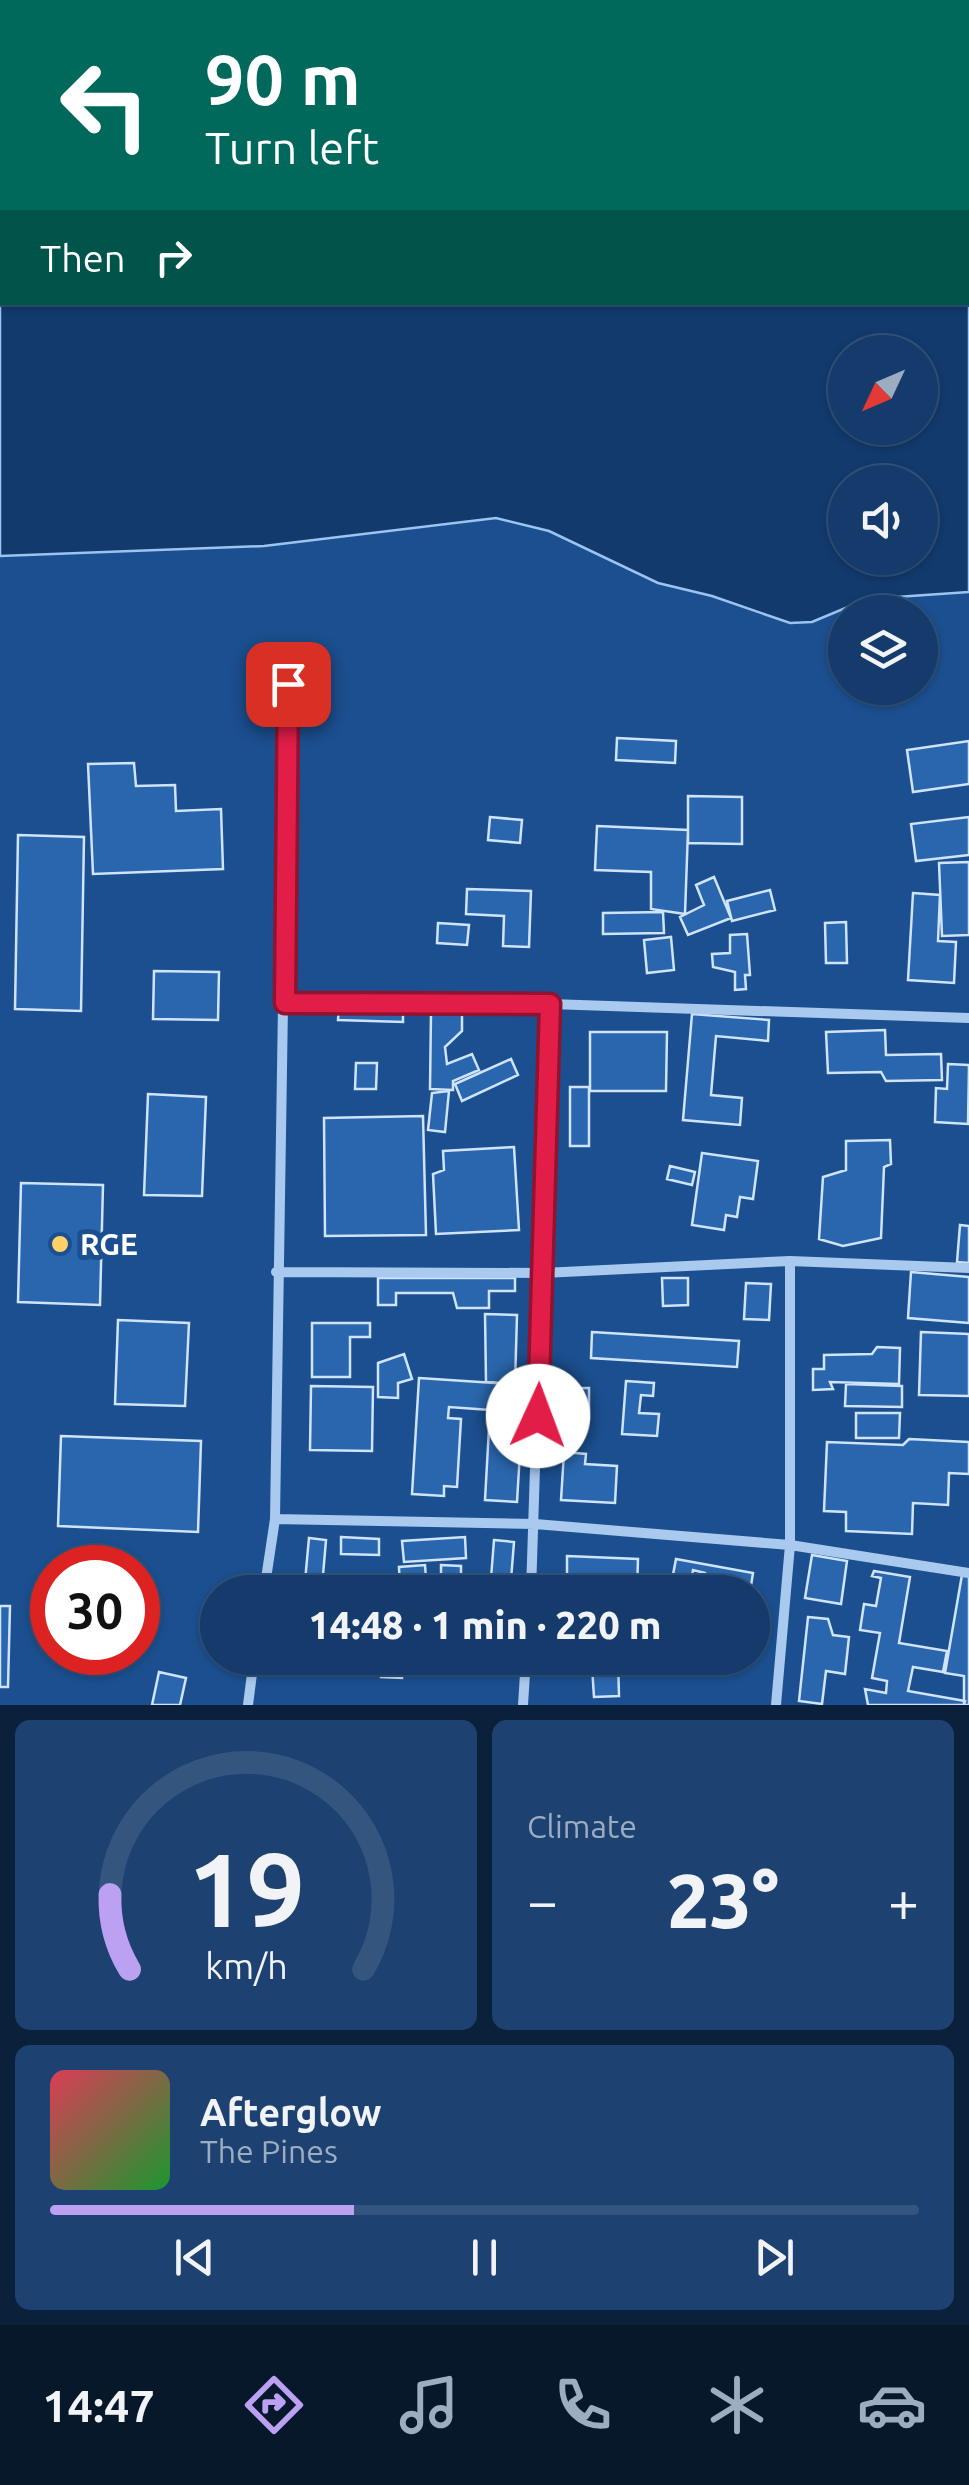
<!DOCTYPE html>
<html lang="en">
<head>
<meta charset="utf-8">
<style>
  :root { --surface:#143b6b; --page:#1d4271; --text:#f1f3f6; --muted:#9dadc1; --line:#33557e; --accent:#bca0f2 }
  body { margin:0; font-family:Ubuntu,sans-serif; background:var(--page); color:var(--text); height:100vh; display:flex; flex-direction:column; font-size:38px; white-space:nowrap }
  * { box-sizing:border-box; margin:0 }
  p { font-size:32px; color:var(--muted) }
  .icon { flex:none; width:55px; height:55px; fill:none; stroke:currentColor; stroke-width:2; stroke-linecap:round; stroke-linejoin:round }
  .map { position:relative; height:1705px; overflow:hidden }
  .sheet { display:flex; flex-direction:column; gap:15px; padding:15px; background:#0b203b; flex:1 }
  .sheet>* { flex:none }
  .hud { position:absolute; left:0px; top:0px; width:970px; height:305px; box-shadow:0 2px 8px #0004,0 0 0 2px var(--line); background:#00695c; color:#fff; overflow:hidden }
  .needle { width:65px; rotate:226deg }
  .buttons { position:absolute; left:828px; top:335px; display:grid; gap:20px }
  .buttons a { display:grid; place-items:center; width:110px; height:110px; border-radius:50%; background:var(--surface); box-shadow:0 2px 8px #0004,0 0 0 2px var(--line); font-size:50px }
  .speed { position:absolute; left:30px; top:1545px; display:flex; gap:20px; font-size:50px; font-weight:700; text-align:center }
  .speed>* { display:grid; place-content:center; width:130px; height:130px; border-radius:50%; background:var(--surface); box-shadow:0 2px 8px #0004,0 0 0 2px var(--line); line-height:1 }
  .speed .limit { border:15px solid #d22; background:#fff; color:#111 }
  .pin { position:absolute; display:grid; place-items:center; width:85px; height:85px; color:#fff; margin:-42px; border-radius:20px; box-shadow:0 5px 15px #0006 }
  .me { position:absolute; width:110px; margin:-55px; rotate:2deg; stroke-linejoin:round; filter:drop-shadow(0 0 8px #0008) }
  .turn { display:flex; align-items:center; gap:35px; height:210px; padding:0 40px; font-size:45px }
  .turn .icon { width:130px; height:130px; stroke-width:2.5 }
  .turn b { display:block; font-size:70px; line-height:85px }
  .then { display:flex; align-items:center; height:95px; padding:0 40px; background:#0003; gap:20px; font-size:38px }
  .big { font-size:75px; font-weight:800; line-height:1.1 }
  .sheet .card { flex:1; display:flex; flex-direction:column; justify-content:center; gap:15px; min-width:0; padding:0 35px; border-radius:15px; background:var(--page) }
  .sheet .dial { align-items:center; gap:0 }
  .dial svg { height:260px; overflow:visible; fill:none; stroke:var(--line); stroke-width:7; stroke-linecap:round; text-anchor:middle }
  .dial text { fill:var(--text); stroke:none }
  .song { display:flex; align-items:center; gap:30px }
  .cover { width:120px; height:120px; border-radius:15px; background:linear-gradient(135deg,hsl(350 70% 55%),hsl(130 70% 35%)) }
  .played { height:10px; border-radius:5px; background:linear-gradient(90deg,var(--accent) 35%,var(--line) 35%) }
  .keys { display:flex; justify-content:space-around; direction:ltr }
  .heat { display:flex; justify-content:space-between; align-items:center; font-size:55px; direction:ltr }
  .sheet .tiles { flex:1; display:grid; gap:15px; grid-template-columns:1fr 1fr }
  .card:last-child { grid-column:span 2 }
  .trip { position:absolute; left:200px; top:1575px; width:570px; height:100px; border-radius:50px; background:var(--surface); box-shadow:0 2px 8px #0004,0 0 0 2px var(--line); font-weight:800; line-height:100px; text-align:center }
  .dock { display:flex; height:160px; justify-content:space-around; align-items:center; background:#08182b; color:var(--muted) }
  .dock .icon { width:70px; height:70px }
  .dock .on { color:var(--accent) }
  .dock b { font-size:45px; color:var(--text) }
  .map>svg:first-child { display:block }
  .water { fill:#123a6d; stroke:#9cc4f0; stroke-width:2.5; fill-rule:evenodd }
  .building { fill:#2a66ad; stroke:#cfe3fa; stroke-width:2.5 }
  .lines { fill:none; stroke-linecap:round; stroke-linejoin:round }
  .street { stroke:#a9c9ee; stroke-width:10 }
  .route-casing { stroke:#92132f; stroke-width:25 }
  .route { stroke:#e11d48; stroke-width:18 }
  .poi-dot { fill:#ffd166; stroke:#1b4f8f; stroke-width:4 }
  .labels { text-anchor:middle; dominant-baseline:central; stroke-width:10; stroke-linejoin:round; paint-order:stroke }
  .poi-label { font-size:30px; font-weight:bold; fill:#fff; stroke:#1b4f8f; text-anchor:start }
</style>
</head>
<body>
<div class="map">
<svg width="969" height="1705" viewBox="0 0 969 1705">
  <rect width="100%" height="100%" fill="#1b4f8f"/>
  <path class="water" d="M0,0H969V592L867,599L812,622L790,623L712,596L658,583L549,531L496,518L264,546L0,556ZM2,2H968V302H2ZM845,352H920V428H845ZM845,482H920V558H845Z"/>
  <path class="building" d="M617,738L676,741L675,763L616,760Z
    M969,741V784L913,792L907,750Z
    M134,763L136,786L175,785L176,811L221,809L223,869L93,874L88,764Z
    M688,796L742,797V844L688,843Z
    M490,817L522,820L520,843L488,840Z
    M969,817V855L916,861L911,824Z
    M597,826L688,830L685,914L651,909V872L595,870Z
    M18,835L84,837L81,1011L15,1009Z
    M969,862V935L942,936L939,863Z
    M714,877L731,918L688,935L680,917L704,905L696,885Z
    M467,889L531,891L529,947L503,946L504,916L466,914Z
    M770,890L775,910L732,921L727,901Z
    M913,893L940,895L938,941L956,942L954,983L908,980Z
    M663,912L664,933L603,934V913Z
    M846,922L847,963H826L825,923Z
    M438,923L469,925L467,945L437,943Z
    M747,934L750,975H745L746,989L735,990V972L713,967L712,954L730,953V935Z
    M671,937L674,970L647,973L644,940Z
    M154,971L219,972L218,1020L153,1019Z
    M339,1006L403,1008V1022L338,1020Z
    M431,1013H462V1031L445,1047L447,1064L472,1054L479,1070L453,1081V1090L430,1089Z
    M692,1014L769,1020L768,1041L716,1036L711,1095L742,1098L740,1125L683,1120Z
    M885,1030L886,1055L941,1054L942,1080L886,1081L881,1072L828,1073L826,1032Z
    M590,1032H667L666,1091H590Z
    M511,1059L518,1075L462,1101L455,1084Z
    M356,1063H377L376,1089H355Z
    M948,1064L969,1065L968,1124L935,1122L936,1088L947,1089Z
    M570,1087H589V1146H570Z
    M449,1091L445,1132L428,1130L432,1093Z
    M148,1094L206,1097L202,1196L144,1195Z
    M423,1116L426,1235L325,1236L324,1118Z
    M890,1140L891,1164L884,1167L881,1238L843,1246L819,1239L823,1177L846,1170V1141Z
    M514,1147L519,1230L436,1234L433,1174L444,1170L443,1151Z
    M702,1153L758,1161L753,1199L740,1197L737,1217L726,1215L724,1230L692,1225Z
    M670,1166L695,1172L692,1185L667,1179Z
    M21,1183L103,1185L100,1305L18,1302Z
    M960,1225L969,1226V1263L957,1262Z
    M911,1272L969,1277V1323L908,1318Z
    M378,1278H515V1291H489V1308H457L453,1293H396V1305H378Z
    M662,1278H688V1305L663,1306Z
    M746,1283L771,1284L769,1320L744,1319Z
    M485,1314L517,1315L515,1384L486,1382Z
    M118,1320L189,1323L185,1406L115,1404Z
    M312,1323H370V1337H350V1377H312Z
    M592,1332L739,1341L737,1367L591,1358Z
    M921,1332L969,1334V1396L919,1395Z
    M877,1347L900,1348L899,1384L830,1382L833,1389L813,1390V1369H824V1355L872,1354Z
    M404,1354L412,1379L398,1383V1398L378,1397V1363Z
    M419,1378L524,1385L517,1502L485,1500L490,1410L449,1407L448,1418L461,1419L457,1487L444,1486V1496L412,1494Z
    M626,1381L654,1383L653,1396L641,1395L639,1413L659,1414L657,1436L622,1434Z
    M846,1384L902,1386V1407L845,1406Z
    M311,1386L373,1387L372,1451L310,1450Z
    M554,1388H589V1419L553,1418Z
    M856,1413H900L899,1438H856Z
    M61,1436L201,1441L198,1532L58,1526Z
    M909,1439L969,1442V1474L949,1473L948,1505L913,1503L912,1534L846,1531V1512L824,1511L827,1442L903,1445Z
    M564,1452L586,1454L585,1464L617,1466L615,1503L561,1500Z
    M341,1537L379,1539V1555L341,1554Z
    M465,1537L466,1558L404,1562L402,1541Z
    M309,1538L326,1540L322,1587L341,1592H304Z
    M494,1540L514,1542L510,1592L490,1591Z
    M812,1555L847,1561L841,1604L805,1598Z
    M567,1556L638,1559L637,1592H628V1581L567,1579Z
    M676,1559L753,1573L750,1592L703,1584L705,1573L693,1570L690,1588L671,1585Z
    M425,1565L427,1592H400L399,1567Z
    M441,1565L461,1566V1580H441Z
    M963,1569L969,1570V1705H964V1676L945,1673Z
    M874,1571L910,1577L899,1643L947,1651L943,1672L913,1667L908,1691L965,1701L964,1705H868L865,1689L886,1693L887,1681L872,1678L880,1633L860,1630L864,1604L876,1606L881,1578L872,1576Z
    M0,1606H10L8,1687H0Z
    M808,1617L828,1619L833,1635L849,1637L845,1674L826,1671L822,1704L799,1701Z
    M304,1658H322V1673H304Z
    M381,1658H402V1678L381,1677Z
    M568,1658H618L619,1696L594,1697L592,1667L568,1669Z
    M159,1672L186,1678L180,1705H152Z"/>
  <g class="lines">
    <path class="street" d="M285,1003L550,1004L969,1018
      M276,1272L543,1273L790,1261L969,1268
      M275,1519L535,1524L790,1545L969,1573
      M264,1592L275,1519L288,684
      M531,1592L550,1004
      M248,1705L254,1658
      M523,1705L526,1658
      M776,1705L790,1545V1261"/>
  </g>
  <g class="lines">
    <g class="route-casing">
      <path id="route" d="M288,684L285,1003L550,1004L538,1416"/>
    </g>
    <use href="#route" class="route"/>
  </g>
  <circle class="poi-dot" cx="60" cy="1244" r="10"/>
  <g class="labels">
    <g class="poi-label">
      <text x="80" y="1244">RGE</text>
    </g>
  </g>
</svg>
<div class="buttons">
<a><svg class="needle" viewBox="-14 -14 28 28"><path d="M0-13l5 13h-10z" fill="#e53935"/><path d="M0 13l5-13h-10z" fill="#9dadc1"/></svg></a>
<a><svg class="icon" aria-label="sound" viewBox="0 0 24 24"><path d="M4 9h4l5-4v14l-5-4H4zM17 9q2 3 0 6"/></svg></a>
<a><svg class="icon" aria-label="layers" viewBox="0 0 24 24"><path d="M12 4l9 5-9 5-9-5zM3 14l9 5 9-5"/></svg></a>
</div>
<div class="speed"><div class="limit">30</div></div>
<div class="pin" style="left:288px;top:684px;background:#d93025"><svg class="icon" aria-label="arrive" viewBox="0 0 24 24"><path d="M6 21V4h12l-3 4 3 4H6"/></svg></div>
<svg class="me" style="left:538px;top:1416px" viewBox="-20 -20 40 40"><circle r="19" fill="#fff"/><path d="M0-13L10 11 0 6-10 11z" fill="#e11d48"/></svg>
<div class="trip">14:48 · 1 min · 220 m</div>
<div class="hud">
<div class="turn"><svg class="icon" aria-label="left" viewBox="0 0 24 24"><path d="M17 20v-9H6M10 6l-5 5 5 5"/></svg><div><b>90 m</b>Turn left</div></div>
<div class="then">Then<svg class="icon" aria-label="right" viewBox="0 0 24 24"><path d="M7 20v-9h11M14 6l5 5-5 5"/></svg></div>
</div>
</div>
<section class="sheet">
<div class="tiles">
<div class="card dial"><svg viewBox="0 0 100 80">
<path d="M14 69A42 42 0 1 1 86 69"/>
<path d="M14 69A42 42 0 0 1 8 46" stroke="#bca0f2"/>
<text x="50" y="56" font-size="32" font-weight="700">19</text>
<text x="50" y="72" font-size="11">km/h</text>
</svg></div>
<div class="card"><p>Climate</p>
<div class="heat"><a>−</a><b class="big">23°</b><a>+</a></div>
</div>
<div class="card">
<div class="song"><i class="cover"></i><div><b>Afterglow</b><p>The Pines</p></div></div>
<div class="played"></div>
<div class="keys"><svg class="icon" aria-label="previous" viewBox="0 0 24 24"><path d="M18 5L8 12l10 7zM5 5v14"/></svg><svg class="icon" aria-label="pause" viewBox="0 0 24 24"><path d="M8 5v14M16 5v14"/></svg><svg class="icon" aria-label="next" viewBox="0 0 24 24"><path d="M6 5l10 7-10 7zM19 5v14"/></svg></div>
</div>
</div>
</section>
<nav class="dock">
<b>14:47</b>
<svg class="icon on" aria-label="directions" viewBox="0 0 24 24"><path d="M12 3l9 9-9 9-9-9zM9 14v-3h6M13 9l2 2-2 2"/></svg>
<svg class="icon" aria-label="music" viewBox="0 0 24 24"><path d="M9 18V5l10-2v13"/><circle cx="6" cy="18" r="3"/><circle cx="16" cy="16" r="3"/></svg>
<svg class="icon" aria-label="phone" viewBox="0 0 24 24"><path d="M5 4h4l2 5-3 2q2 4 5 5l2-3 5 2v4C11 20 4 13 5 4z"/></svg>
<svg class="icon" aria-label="climate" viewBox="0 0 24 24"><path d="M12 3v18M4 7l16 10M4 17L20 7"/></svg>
<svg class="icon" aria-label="car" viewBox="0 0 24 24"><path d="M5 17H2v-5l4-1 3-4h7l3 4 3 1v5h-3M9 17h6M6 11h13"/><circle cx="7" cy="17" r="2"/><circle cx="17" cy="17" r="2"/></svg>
</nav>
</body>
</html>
